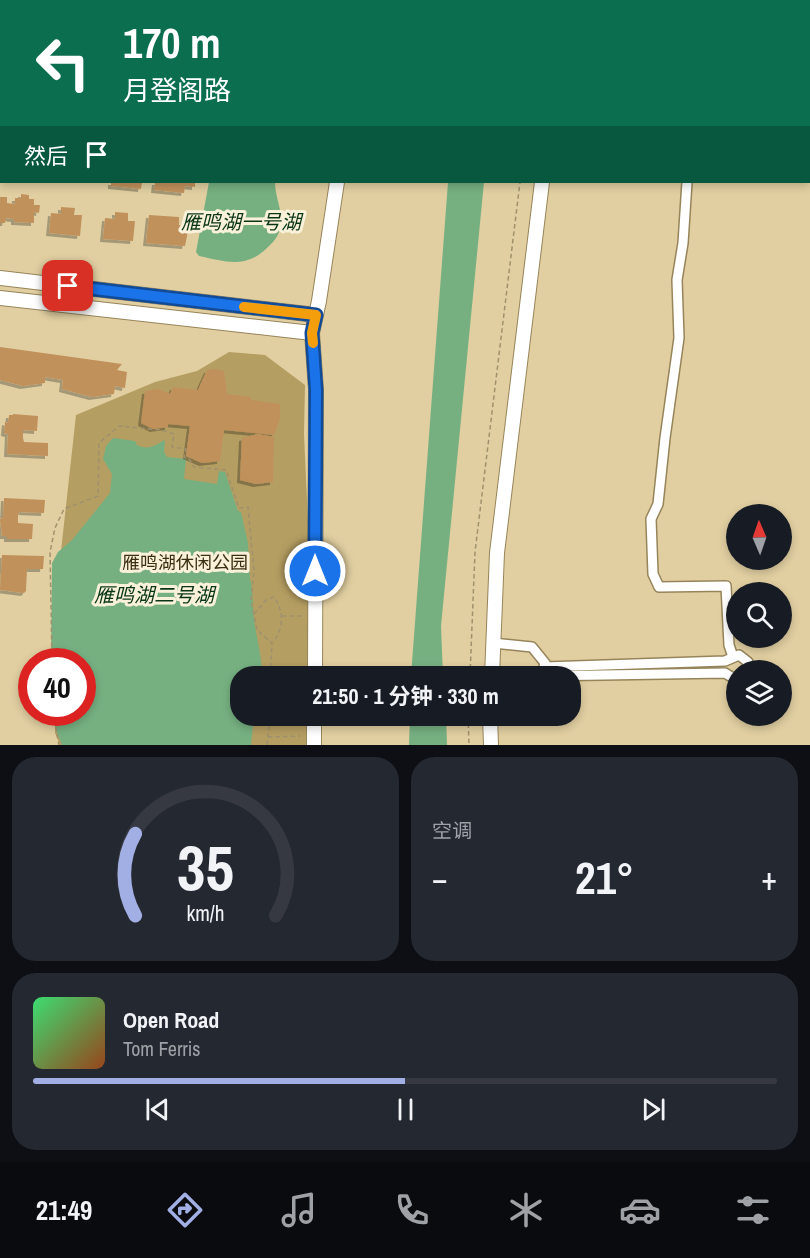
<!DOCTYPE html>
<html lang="zh">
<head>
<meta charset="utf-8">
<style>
  :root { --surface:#171b24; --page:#242831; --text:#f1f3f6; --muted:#9ea1a6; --line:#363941; --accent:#a1afe4 }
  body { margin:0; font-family:"Archivo Narrow","Noto Sans SC",sans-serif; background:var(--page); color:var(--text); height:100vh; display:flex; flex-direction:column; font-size:22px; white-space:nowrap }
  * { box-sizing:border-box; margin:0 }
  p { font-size:20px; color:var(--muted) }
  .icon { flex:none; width:33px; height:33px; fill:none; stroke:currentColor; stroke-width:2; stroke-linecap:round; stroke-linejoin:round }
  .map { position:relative; height:745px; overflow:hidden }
  .details { display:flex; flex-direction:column; gap:12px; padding:12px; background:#0d0f14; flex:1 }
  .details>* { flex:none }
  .top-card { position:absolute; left:0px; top:0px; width:810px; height:183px; box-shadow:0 3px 9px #0003; background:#0b6e4f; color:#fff; overflow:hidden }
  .needle { width:39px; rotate:358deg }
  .buttons { position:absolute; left:726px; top:504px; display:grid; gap:12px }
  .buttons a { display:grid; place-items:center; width:66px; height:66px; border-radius:50%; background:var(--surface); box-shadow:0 3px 9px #0003; font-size:30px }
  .speed { position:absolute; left:18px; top:648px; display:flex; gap:12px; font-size:30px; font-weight:700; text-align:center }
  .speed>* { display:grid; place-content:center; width:78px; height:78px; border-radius:50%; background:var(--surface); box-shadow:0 3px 9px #0003; line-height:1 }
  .speed .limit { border:9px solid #d22; background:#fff; color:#111 }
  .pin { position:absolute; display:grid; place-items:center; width:51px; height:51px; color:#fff; margin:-26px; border-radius:12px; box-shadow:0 3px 9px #0006 }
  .me { position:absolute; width:66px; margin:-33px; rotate:0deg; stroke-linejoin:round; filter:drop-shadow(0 0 4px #0008) }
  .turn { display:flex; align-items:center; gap:21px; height:126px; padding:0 24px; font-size:27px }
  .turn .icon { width:78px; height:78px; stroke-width:2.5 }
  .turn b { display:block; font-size:42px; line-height:51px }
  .then { display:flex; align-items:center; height:57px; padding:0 24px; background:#0003; gap:12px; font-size:22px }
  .big { font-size:45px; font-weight:700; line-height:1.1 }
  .details .widget { flex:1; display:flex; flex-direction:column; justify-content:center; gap:9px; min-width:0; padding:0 21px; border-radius:24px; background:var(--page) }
  .details .dial { align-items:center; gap:0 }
  .dial svg { height:156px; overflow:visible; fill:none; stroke:var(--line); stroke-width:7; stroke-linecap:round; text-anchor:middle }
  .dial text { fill:var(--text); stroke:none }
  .song { display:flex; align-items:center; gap:18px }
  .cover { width:72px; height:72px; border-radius:9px; background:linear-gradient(135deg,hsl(140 70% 55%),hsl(20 70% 35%)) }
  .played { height:6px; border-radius:3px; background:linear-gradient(90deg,var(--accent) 50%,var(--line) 50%) }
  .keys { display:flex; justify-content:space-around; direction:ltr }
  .heat { display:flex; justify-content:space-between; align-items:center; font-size:33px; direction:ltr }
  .details .tiles { flex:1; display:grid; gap:12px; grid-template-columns:1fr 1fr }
  .widget:last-child { grid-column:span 2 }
  .trip { position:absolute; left:230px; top:666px; width:351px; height:60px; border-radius:24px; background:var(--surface); box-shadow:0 3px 9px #0003; font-weight:700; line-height:60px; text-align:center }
  .menu { display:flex; height:96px; justify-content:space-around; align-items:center; background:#090b0e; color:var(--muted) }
  .menu .icon { width:42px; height:42px }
  .menu .current { color:var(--accent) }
  .menu b { font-size:27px; color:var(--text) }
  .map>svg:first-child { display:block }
  .green { fill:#b59e62 }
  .water { fill:#76b081 }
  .building { fill:#c1915b; filter:url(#shadow) }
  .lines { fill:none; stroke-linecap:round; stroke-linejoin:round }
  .street-casing { stroke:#96855a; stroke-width:12 }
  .secondary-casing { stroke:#96855a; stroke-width:16 }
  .path { stroke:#9f916e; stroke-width:1.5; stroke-dasharray:4.5 3; stroke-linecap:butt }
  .street { stroke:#fff; stroke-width:9 }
  .secondary { stroke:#fff; stroke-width:14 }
  .route-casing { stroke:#114b97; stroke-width:15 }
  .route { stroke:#1a73e8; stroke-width:10 }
  .slow { stroke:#f59e0b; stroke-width:10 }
  .labels { text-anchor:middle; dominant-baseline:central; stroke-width:6; stroke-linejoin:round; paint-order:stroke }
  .park-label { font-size:18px; fill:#3a2f10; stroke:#f9f1d9 }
  .water-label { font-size:20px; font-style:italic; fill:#083516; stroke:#f9f1d9 }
</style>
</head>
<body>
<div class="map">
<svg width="810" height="745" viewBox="0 0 810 745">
  <defs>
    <filter id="shadow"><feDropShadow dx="-3" dy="3" stdDeviation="0" flood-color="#0004"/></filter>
  </defs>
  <rect width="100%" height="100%" fill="#e1cfa1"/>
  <path class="green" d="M229,352L265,355L305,385L304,434L315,676H240V716H317L318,745H60L55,733L56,713L82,712V662L60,560L76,415L155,382L197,371Z"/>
  <path class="water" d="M209,182H275C275,196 282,209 281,223C280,233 276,240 268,247C246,269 227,262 199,256L196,252Z
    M448,182H484L441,626L443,676H411Z
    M113,438L135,441L137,445C149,451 155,445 165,440L164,452L167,457L186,459L184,479L217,484L219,471L225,472L238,511L241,512L248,543L250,579C253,585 253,611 254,620C257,640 262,657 262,676H240V716H254L251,745H62L55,727L54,713L82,712V662L51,661L52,563L58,552L72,540L110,493L112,474L103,459L106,446Z
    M410,716H446L447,745H409Z"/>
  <path class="building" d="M111,182H142L141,189L111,186Z
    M155,182H195V187L185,186L184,193L154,190Z
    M21,194L29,195V199H34V205H40L39,213L34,212V223L14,222V219L6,218L5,223H0V197H7V203L15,204V198H21Z
    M61,207L75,208L74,215H82L80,236L49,233L51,213L61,214Z
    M115,212L128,213V221H135L133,241L103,239L105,218L115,219Z
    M149,215L179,217V225L187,226V231H188L185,246L146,243Z
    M0,347L122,364L117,370L127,372L125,388L115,386L114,394L92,397L62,389L63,380L45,377V383L23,386L0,380Z
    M215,369L224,371L227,394L251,397V400L280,404V419L274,435L224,430L220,461L202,463L186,456L190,426L168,424V427L153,429L141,423L145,391L159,389L170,394L173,387L198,390L207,370Z
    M13,414L38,416L37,431L23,430V438L24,442L48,443V456L7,454L8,434L4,433L5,422L8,423L9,415H13Z
    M258,434L274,437L273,482L256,484L240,480L242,438Z
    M4,498L45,500L44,513L20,512L18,515V523L33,524L32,539H7V536H2L0,519L3,518Z
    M2,555L44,556L43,569H27L26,591L24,593L0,590Z"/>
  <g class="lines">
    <g class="street-casing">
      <path id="street" d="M808,79H810
        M687,182L683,243L677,280L679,338L665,438L658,504L651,519L653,574L659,587L726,586L729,645L733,657
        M493,643L532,647L545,663L543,671
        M544,667L725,661L739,655L748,662L747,670
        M543,676L725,673L733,678L736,677"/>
    </g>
    <g class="secondary-casing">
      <path id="secondary" d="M363,2V0
        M562,2V0
        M0,278L316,315
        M0,298L312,333
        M315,676L316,390L312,333L319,301L337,182
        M492,676L497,553L542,182
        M490,716L491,745
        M314,745V716"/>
    </g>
    <path class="path" d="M540,2V0
      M254,614L266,600L274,597C284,611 284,629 273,642
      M282,616H304
      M52,662L50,552L55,528L64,509L98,496L99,443L119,426L161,430L174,434L172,447L186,449L184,457L189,459L194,467L226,470L239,508L248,507L254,572L251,600L257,630L272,643L270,676
      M470,676L475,552L520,182
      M53,712L59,745
      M468,716L469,745
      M268,737L300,736
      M267,745L270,716"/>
    <use href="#street" class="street"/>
    <use href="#secondary" class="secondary"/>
  </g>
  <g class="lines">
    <g class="route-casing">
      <path id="route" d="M68,286L316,315L312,333L316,390L315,571"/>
    </g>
    <use href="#route" class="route"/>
    <path class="slow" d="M244,307L316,315L312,333L313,343"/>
  </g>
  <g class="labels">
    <g class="park-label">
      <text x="185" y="562">雁鸣湖休闲公园</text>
    </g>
    <g class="water-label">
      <text x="241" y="221">雁鸣湖一号湖</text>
      <text x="154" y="594">雁鸣湖二号湖</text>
    </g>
  </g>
</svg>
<div class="buttons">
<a><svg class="needle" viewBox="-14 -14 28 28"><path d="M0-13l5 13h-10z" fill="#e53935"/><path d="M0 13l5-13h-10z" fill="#9ea1a6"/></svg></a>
<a><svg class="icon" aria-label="search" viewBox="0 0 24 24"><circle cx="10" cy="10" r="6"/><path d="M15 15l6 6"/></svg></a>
<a><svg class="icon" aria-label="layers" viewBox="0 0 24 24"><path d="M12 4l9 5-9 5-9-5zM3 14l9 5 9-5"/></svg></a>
</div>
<div class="speed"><div class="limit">40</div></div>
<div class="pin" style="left:68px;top:286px;background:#d93025"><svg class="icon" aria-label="arrive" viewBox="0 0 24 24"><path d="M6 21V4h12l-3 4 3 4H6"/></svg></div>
<svg class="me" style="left:315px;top:571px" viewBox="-20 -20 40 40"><circle r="17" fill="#1a73e8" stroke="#fff" stroke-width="3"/><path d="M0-11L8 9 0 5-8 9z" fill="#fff"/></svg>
<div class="trip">21:50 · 1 分钟 · 330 m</div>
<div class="top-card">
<div class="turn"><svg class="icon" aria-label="left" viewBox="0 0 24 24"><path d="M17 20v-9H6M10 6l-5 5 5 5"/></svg><div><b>170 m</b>月登阁路</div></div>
<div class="then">然后<svg class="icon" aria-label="arrive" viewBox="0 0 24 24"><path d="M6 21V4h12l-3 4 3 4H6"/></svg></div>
</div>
</div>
<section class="details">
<div class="tiles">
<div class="widget dial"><svg viewBox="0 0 100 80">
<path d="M14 69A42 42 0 1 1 86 69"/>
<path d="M14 69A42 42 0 0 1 14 27" stroke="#a1afe4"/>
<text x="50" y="56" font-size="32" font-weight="700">35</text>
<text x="50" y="72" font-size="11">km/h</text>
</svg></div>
<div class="widget"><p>空调</p>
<div class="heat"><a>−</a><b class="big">21°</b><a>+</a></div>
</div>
<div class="widget">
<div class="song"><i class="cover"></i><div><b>Open Road</b><p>Tom Ferris</p></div></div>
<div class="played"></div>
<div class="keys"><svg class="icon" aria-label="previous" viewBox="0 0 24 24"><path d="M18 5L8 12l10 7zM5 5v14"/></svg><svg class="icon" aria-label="pause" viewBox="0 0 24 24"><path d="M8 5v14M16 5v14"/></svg><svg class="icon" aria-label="next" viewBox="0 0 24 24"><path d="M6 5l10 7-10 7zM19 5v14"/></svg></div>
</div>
</div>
</section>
<nav class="menu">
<b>21:49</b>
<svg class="icon current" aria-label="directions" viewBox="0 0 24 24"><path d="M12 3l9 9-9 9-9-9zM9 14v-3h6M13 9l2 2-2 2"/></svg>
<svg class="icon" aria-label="music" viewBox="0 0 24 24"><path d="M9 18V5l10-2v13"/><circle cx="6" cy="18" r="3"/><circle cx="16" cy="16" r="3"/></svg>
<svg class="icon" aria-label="phone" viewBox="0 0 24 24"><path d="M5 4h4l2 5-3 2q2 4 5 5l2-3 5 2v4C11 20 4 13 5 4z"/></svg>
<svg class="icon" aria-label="climate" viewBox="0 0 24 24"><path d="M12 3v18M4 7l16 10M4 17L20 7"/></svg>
<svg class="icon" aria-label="car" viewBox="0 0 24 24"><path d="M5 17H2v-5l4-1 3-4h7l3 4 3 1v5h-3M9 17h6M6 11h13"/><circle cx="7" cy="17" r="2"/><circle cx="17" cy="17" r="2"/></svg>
<svg class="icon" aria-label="filters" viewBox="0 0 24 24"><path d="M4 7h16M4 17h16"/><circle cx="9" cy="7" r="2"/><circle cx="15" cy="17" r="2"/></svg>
</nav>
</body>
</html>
